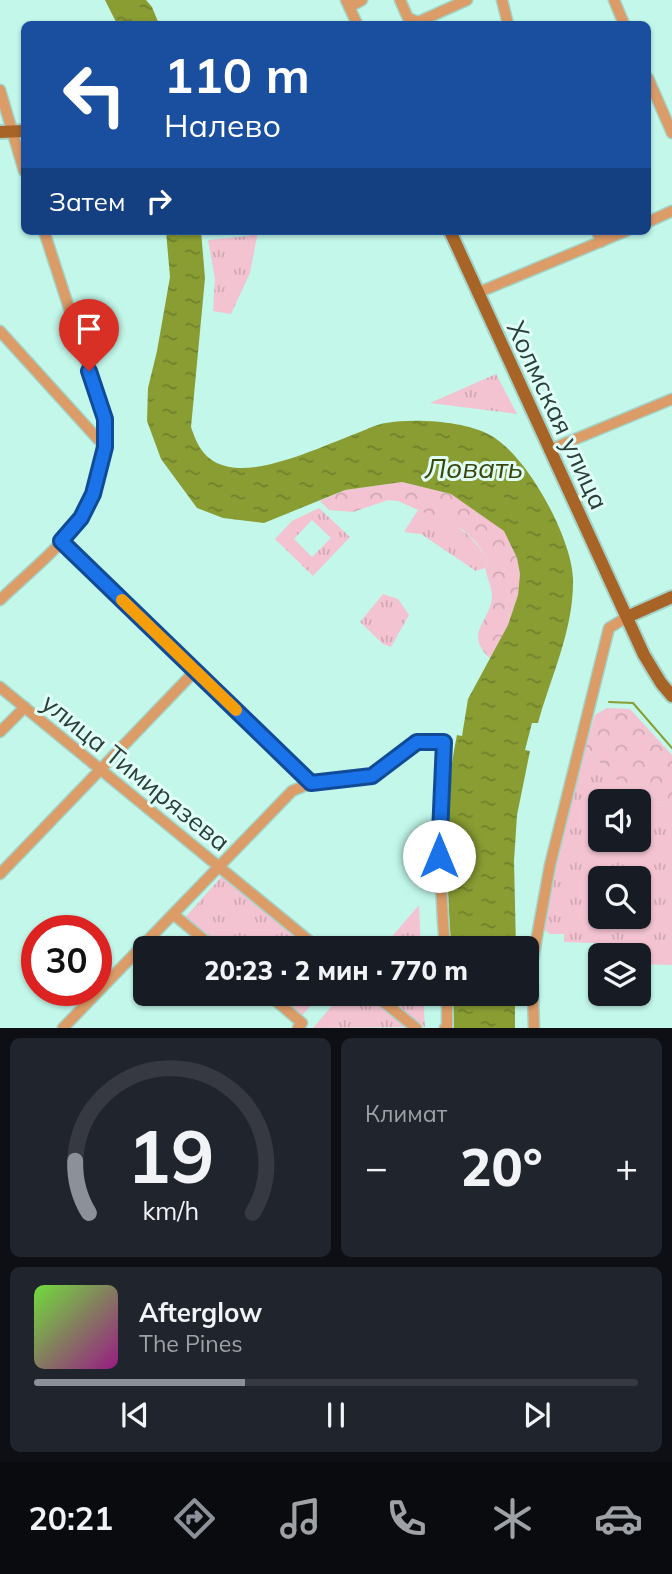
<!DOCTYPE html>
<html lang="ru">
<head>
<meta charset="utf-8">
<style>
  :root { --surface:#171b24; --page:#20242c; --text:#f1f3f6; --muted:#9ea1a6; --line:#363941; --accent:#8c9099 }
  body { margin:0; font-family:Mulish,sans-serif; background:var(--page); color:var(--text); height:100vh; display:flex; flex-direction:column; font-size:26px; white-space:nowrap }
  * { box-sizing:border-box; margin:0 }
  p { font-size:23px; color:var(--muted) }
  .icon { flex:none; width:38px; height:38px; fill:none; stroke:currentColor; stroke-width:2; stroke-linecap:round; stroke-linejoin:round }
  .map { position:relative; height:1028px; overflow:hidden }
  .side { display:flex; flex-direction:column; gap:10px; padding:10px; background:#0d0f14; flex:1 }
  .side>* { flex:none }
  .hud { position:absolute; left:21px; top:21px; width:630px; height:214px; border-radius:10px; box-shadow:0 2px 5px #0004; background:#1a4fa0; color:#fff; overflow:hidden }
  .fabs { position:absolute; left:588px; top:789px; display:grid; gap:14px }
  .fabs a { display:grid; place-items:center; width:63px; height:63px; border-radius:10px; background:var(--surface); box-shadow:0 2px 5px #0004; font-size:35px }
  .speed { position:absolute; left:21px; top:915px; display:flex; gap:14px; font-size:35px; font-weight:700; text-align:center }
  .speed>* { display:grid; place-content:center; width:91px; height:91px; border-radius:50%; background:var(--surface); box-shadow:0 2px 5px #0004; line-height:1 }
  .speed .limit { border:10px solid #d22; background:#fff; color:#111 }
  .pin { position:absolute; display:grid; place-items:center; width:60px; height:60px; color:#fff; margin:-72px -30px; border-radius:50% 50% 50% 0; rotate:-45deg; box-shadow:0 0 7px #0007 }
  .pin .icon { rotate:45deg }
  .me { position:absolute; width:77px; margin:-38px; rotate:0deg; stroke-linejoin:round; filter:drop-shadow(0 0 5px #0008) }
  .turn { display:flex; align-items:center; gap:24px; height:147px; padding:0 28px; font-size:32px }
  .turn .icon { width:91px; height:91px; stroke-width:2.5 }
  .turn b { display:block; font-size:49px; line-height:60px }
  .then { display:flex; align-items:center; height:66px; padding:0 28px; background:#0003; gap:14px; font-size:26px }
  .big { font-size:52px; font-weight:800; line-height:1.1 }
  .side .card { flex:1; display:flex; flex-direction:column; justify-content:center; gap:10px; min-width:0; padding:0 24px; border-radius:10px; background:var(--page) }
  .side .dial { align-items:center; gap:0 }
  .dial svg { height:182px; overflow:visible; fill:none; stroke:var(--line); stroke-width:7; stroke-linecap:round; text-anchor:middle }
  .dial text { fill:var(--text); stroke:none }
  .song { display:flex; align-items:center; gap:21px }
  .cover { width:84px; height:84px; border-radius:10px; background:linear-gradient(135deg,hsl(100 70% 55%),hsl(310 70% 35%)) }
  .played { height:7px; border-radius:4px; background:linear-gradient(90deg,var(--accent) 35%,var(--line) 35%) }
  .keys { display:flex; justify-content:space-around; direction:ltr }
  .heat { display:flex; justify-content:space-between; align-items:center; font-size:38px; direction:ltr }
  .side .tiles { flex:1; display:grid; gap:10px; grid-template-columns:1fr 1fr }
  .card:last-child { grid-column:span 2 }
  .trip { position:absolute; left:133px; top:936px; width:406px; height:70px; border-radius:10px; background:var(--surface); box-shadow:0 2px 5px #0004; font-weight:800; line-height:70px; text-align:center }
  .menu { display:flex; height:112px; justify-content:space-around; align-items:center; background:#090b0e; color:var(--muted) }
  .menu .icon { width:49px; height:49px }
  .menu .on { color:var(--accent) }
  .menu b { font-size:32px; color:var(--text) }
  .map>svg:first-child { display:block }
  .grass { fill:url(#grass-tufts); fill-rule:evenodd }
  .forest { fill:url(#forest-crowns) }
  .water { fill:url(#water-ripples) }
  .lines { fill:none; stroke-linecap:round; stroke-linejoin:round }
  .stream { stroke:#899d33; stroke-width:2 }
  .minor-casing { stroke:#a4d2c7; stroke-width:13 }
  .major-casing { stroke:#a4d2c7; stroke-width:16 }
  .minor { stroke:#db9c68; stroke-width:10 }
  .major { stroke:#a86426; stroke-width:12 }
  .route-casing { stroke:#114b97; stroke-width:18 }
  .route { stroke:#1a73e8; stroke-width:12 }
  .slow { stroke:#f59e0b; stroke-width:12 }
  .labels { text-anchor:middle; dominant-baseline:central; stroke-width:6; stroke-linejoin:round; paint-order:stroke }
  .street-label { font-size:26px; fill:#2a3f3a; stroke:#e0fff7 }
  .water-label { font-size:28px; font-style:italic; fill:#3b460d; stroke:#e0fff7 }
</style>
</head>
<body>
<div class="map">
<svg width="672" height="1028" viewBox="0 0 672 1028">
  <defs>
    <pattern id="grass-tufts" width="24" height="20" patternUnits="userSpaceOnUse" patternTransform="scale(1.75)"><rect width="24" height="20" fill="#f3c3d1"/><path d="M3 7l-1-3M5 7V3M7 7l1-3M15 17l-1-3M17 17v-4M19 17l1-3" fill="none" stroke="#d0a9b4"/></pattern>
    <pattern id="forest-crowns" width="20" height="18" patternUnits="userSpaceOnUse" patternTransform="scale(1.75)"><rect width="20" height="18" fill="#f3c3d1"/><path d="M2 6a3 3 0 1 1 6 0M12 15a3 3 0 1 1 6 0" fill="none" stroke="#d0a9b4"/></pattern>
    <pattern id="water-ripples" width="26" height="14" patternUnits="userSpaceOnUse" patternTransform="scale(1.75)"><rect width="26" height="14" fill="#899d33"/><path d="M2 4q2-2 4 0t4 0M15 11q2-2 4 0t4 0" fill="none" stroke="#70812c"/></pattern>
  </defs>
  <rect width="100%" height="100%" fill="#c2f7ea"/>
  <path class="grass" d="M253,231H258L250,273L231,314L213,311L215,279L208,240L249,236Z
    M496,374L517,414L430,403Z
    M319,508L350,537L313,576L275,539L292,521ZM312,520L331,538L312,557L294,539Z
    M418,510C455,524 467,528 489,561L485,568L476,571L421,534L404,532Z
    M383,594L398,599L409,615L391,647L383,644L360,622Z
    M585,747L620,783L672,810V965L639,964V956L625,955V944L564,942V934H550L544,930L554,868ZM600,802H639V840H600ZM600,878H639V917H600Z
    M222,876L312,948H218L183,920Z
    M419,905L421,948H382Z
    M273,994H320L301,1017Z
    M342,994H423L425,1027L313,1028Z"/>
  <path class="forest" d="M402,482L451,494L504,530L517,558L520,574L518,595L508,625L491,659C462,634 491,621 492,597C492,588 487,577 485,568L489,561L476,542L463,530L398,501L388,500L353,512L329,510L320,501L345,490Z
    M607,708L630,709L672,755V810L620,783L585,747L595,715Z"/>
  <path class="water" d="M105,0H146L152,7L159,24H117Z
    M166,231H201L205,278L191,427C199,452 210,466 238,468C273,470 328,444 360,432C368,429 377,424 386,423C414,418 465,421 490,435C527,455 572,538 573,579C574,629 551,676 538,723H532L525,750L530,751L517,815L514,861L516,948H451C447,876 442,806 457,735L462,736L468,699L508,625L518,595L520,574L517,558L504,531L451,494L402,482L345,490L264,523L223,518L197,508L161,459L147,421L148,388L157,351L170,277Z
    M453,994H515V1028H454Z"/>
  <g class="lines">
    <path class="stream" d="M609,702L633,703L672,748"/>
    <g class="minor-casing">
      <path id="minor" d="M346,0L357,24
        M400,0L408,18L418,22L467,0
        M502,0L508,24
        M614,0L624,24
        M349,7L362,0
        M648,78L672,133
        M0,90L24,171
        M648,222L672,211
        M597,231L601,242
        M477,293L626,231
        M0,331L105,447
        M549,450L672,399
        M61,541L311,783
        M0,600C27,574 59,549 81,518C100,490 105,452 105,419L44,231
        M0,687L318,948
        M0,732L25,707
        M0,874L195,671
        M173,914L214,948
        M268,994L302,1023L298,1028
        M374,994L416,1028
        M63,1028L292,791L311,783L372,776L417,742H444C439,814 439,877 445,948
        M445,1028L447,1027V994
        M534,1028L532,964L550,865L609,628L627,617"/>
    </g>
    <g class="major-casing">
      <path id="major" d="M0,132L24,131
        M450,231L644,655L661,683L672,696
        M627,617L672,597"/>
    </g>
    <use href="#minor" class="minor"/>
    <use href="#major" class="major"/>
  </g>
  <g class="lines">
    <g class="route-casing">
      <path id="route" d="M89,371L105,419V447L93,494L81,518L61,541L311,783L372,776L417,742H444L439,856"/>
    </g>
    <use href="#route" class="route"/>
    <path class="slow" d="M122,600L236,710"/>
  </g>
  <g class="labels">
    <g class="street-label">
      <text transform="translate(558 415) rotate(65)">Холмская улица</text>
      <text transform="translate(136 772) rotate(39)">улица Тимирязева</text>
    </g>
    <g class="water-label">
      <text x="474" y="467">Ловать</text>
    </g>
  </g>
</svg>
<div class="fabs">
<a><svg class="icon" aria-label="sound" viewBox="0 0 24 24"><path d="M4 9h4l5-4v14l-5-4H4zM17 9q2 3 0 6"/></svg></a>
<a><svg class="icon" aria-label="search" viewBox="0 0 24 24"><circle cx="10" cy="10" r="6"/><path d="M15 15l6 6"/></svg></a>
<a><svg class="icon" aria-label="layers" viewBox="0 0 24 24"><path d="M12 4l9 5-9 5-9-5zM3 14l9 5 9-5"/></svg></a>
</div>
<div class="speed"><div class="limit">30</div></div>
<div class="pin" style="left:89px;top:371px;background:#d93025"><svg class="icon" aria-label="arrive" viewBox="0 0 24 24"><path d="M6 21V4h12l-3 4 3 4H6"/></svg></div>
<svg class="me" style="left:439px;top:856px" viewBox="-20 -20 40 40"><circle r="19" fill="#fff"/><path d="M0-13L10 11 0 6-10 11z" fill="#1a73e8"/></svg>
<div class="trip">20:23 · 2 мин · 770 m</div>
<div class="hud">
<div class="turn"><svg class="icon" aria-label="left" viewBox="0 0 24 24"><path d="M17 20v-9H6M10 6l-5 5 5 5"/></svg><div><b>110 m</b>Налево</div></div>
<div class="then">Затем<svg class="icon" aria-label="right" viewBox="0 0 24 24"><path d="M7 20v-9h11M14 6l5 5-5 5"/></svg></div>
</div>
</div>
<section class="side">
<div class="tiles">
<div class="card dial"><svg viewBox="0 0 100 80">
<path d="M14 69A42 42 0 1 1 86 69"/>
<path d="M14 69A42 42 0 0 1 8 46" stroke="#8c9099"/>
<text x="50" y="56" font-size="32" font-weight="700">19</text>
<text x="50" y="72" font-size="11">km/h</text>
</svg></div>
<div class="card"><p>Климат</p>
<div class="heat"><a>−</a><b class="big">20°</b><a>+</a></div>
</div>
<div class="card">
<div class="song"><i class="cover"></i><div><b>Afterglow</b><p>The Pines</p></div></div>
<div class="played"></div>
<div class="keys"><svg class="icon" aria-label="previous" viewBox="0 0 24 24"><path d="M18 5L8 12l10 7zM5 5v14"/></svg><svg class="icon" aria-label="pause" viewBox="0 0 24 24"><path d="M8 5v14M16 5v14"/></svg><svg class="icon" aria-label="next" viewBox="0 0 24 24"><path d="M6 5l10 7-10 7zM19 5v14"/></svg></div>
</div>
</div>
</section>
<nav class="menu">
<b>20:21</b>
<svg class="icon on" aria-label="directions" viewBox="0 0 24 24"><path d="M12 3l9 9-9 9-9-9zM9 14v-3h6M13 9l2 2-2 2"/></svg>
<svg class="icon" aria-label="music" viewBox="0 0 24 24"><path d="M9 18V5l10-2v13"/><circle cx="6" cy="18" r="3"/><circle cx="16" cy="16" r="3"/></svg>
<svg class="icon" aria-label="phone" viewBox="0 0 24 24"><path d="M5 4h4l2 5-3 2q2 4 5 5l2-3 5 2v4C11 20 4 13 5 4z"/></svg>
<svg class="icon" aria-label="climate" viewBox="0 0 24 24"><path d="M12 3v18M4 7l16 10M4 17L20 7"/></svg>
<svg class="icon" aria-label="car" viewBox="0 0 24 24"><path d="M5 17H2v-5l4-1 3-4h7l3 4 3 1v5h-3M9 17h6M6 11h13"/><circle cx="7" cy="17" r="2"/><circle cx="17" cy="17" r="2"/></svg>
</nav>
</body>
</html>
